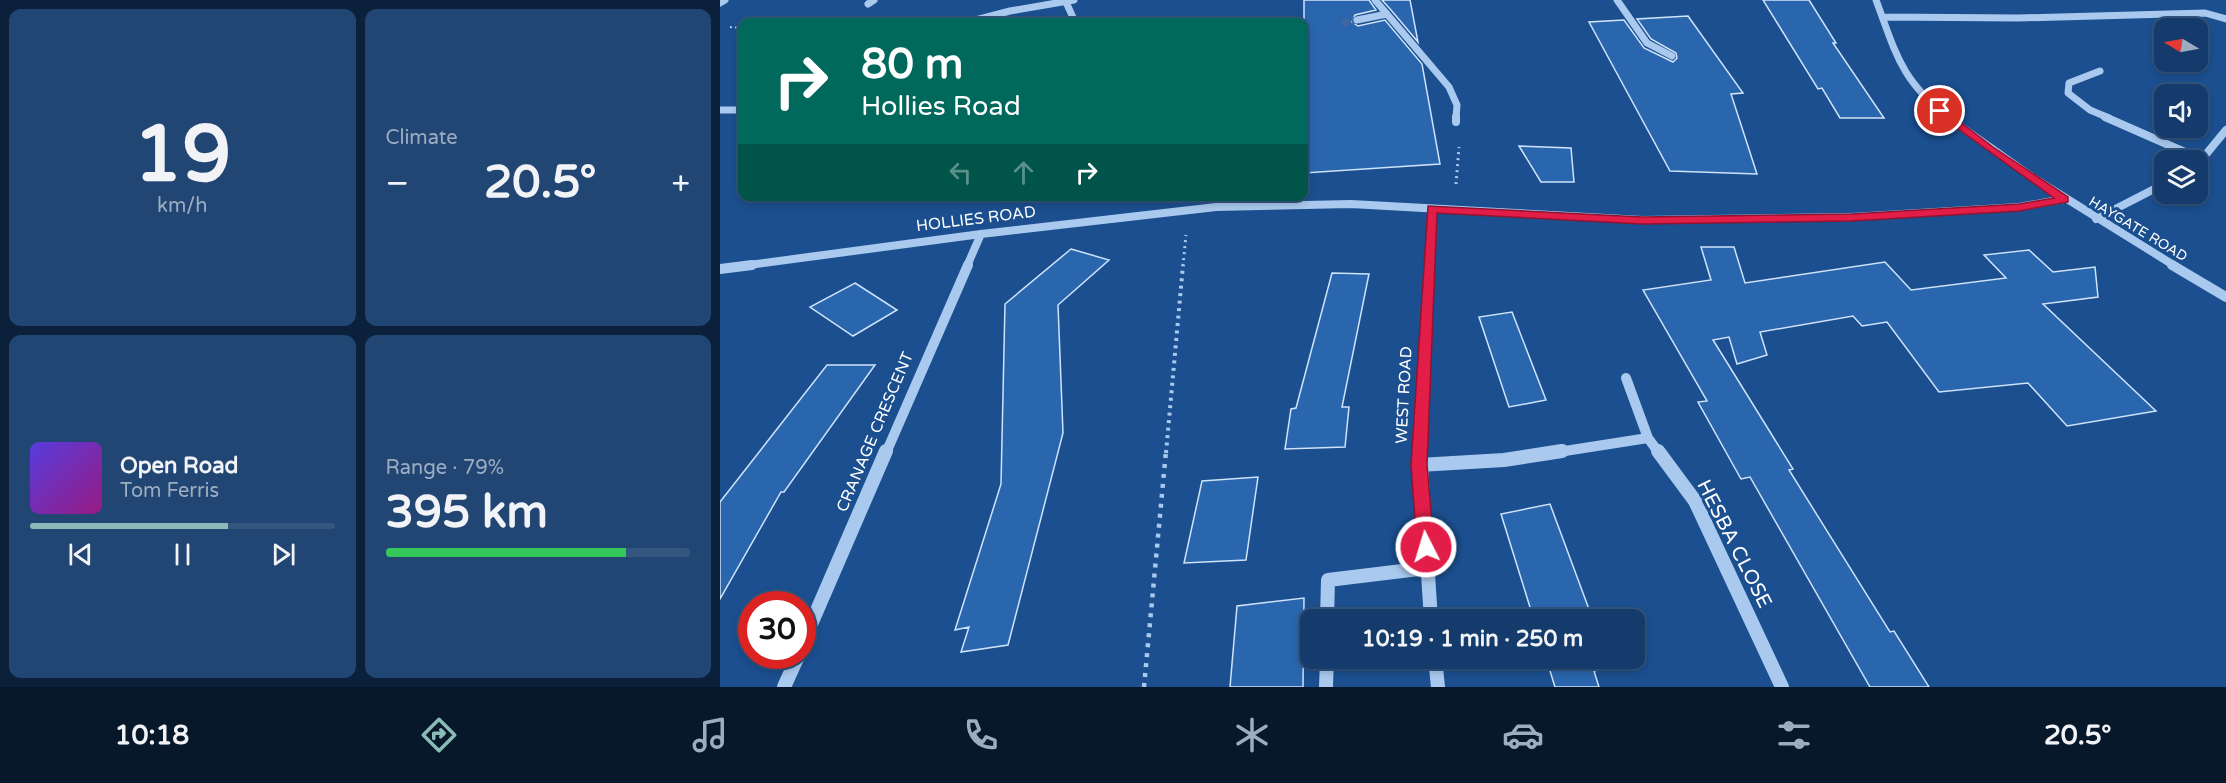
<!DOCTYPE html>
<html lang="en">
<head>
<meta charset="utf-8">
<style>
  :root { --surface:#143b6b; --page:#214673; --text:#f1f3f6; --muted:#9dadc1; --line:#33557e; --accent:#8bbbb9 }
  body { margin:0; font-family:"Varela Round",sans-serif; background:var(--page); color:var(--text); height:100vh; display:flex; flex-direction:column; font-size:22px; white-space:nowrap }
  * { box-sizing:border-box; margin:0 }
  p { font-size:20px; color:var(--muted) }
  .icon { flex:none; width:33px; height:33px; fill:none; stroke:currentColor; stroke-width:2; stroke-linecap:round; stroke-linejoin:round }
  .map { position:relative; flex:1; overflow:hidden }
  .sheet { display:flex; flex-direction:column; gap:9px; padding:9px; background:#0b203b; width:720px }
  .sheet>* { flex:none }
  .hud { position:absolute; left:18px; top:18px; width:570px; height:183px; border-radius:12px; box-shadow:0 3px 9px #0003,0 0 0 2px var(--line); background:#00695c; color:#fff; overflow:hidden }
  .needle { width:39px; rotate:280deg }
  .tools { position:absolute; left:1434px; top:18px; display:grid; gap:12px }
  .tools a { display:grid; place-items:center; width:54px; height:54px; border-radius:12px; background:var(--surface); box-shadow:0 3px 9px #0003,0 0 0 2px var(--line); font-size:30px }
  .speed { position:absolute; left:18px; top:591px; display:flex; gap:12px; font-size:30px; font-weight:700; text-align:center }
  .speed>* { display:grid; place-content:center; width:78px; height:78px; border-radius:50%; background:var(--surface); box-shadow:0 3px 9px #0003,0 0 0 2px var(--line); line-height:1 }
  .speed .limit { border:9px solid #d22; background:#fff; color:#111 }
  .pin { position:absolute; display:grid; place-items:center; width:51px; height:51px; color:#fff; margin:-26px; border:3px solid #fff; border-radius:50%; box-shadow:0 2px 6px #0007 }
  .me { position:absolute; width:66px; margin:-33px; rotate:355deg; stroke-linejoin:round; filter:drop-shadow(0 0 4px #0008) }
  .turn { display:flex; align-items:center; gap:21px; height:126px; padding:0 24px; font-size:27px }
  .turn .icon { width:78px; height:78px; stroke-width:2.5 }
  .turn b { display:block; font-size:42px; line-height:51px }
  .lanes { display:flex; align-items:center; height:57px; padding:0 24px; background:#0003; justify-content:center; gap:30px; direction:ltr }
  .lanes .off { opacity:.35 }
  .big { font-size:45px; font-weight:700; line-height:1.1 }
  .sheet .widget { flex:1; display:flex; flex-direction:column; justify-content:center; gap:9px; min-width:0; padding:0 21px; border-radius:12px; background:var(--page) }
  .sheet .dial { align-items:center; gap:0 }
  .dial b { font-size:78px; line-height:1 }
  .song { display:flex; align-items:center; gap:18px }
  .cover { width:72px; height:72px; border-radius:9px; background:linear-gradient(135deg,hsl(250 70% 55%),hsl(310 70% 35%)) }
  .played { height:6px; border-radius:3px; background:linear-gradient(90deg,var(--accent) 65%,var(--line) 65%) }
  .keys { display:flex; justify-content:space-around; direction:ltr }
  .heat { display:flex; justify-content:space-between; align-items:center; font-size:33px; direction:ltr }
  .charge { height:9px; border-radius:4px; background:linear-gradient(90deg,#34c759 79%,var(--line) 0) }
  .sheet .tiles { flex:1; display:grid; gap:9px; grid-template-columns:repeat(2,1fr) }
  .trip { position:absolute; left:580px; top:609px; width:345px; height:60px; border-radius:12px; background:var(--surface); box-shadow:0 3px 9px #0003,0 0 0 2px var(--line); font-weight:700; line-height:60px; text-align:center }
  .tabs { display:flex; height:96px; justify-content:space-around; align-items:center; background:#08182b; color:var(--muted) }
  .tabs .icon { width:42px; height:42px }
  .tabs .current { color:var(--accent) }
  .tabs b { font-size:27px; color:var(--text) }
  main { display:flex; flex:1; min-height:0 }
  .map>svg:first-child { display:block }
  .building { fill:#2a66ad; stroke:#cfe3fa; stroke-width:1.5 }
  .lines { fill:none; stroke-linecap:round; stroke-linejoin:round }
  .minor-tunnel { stroke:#3d69a0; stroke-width:7; stroke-dasharray:7 3; stroke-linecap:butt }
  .path-far3 { stroke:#a9c9ee; stroke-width:2; stroke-dasharray:2 3; stroke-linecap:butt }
  .path-far2 { stroke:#a9c9ee; stroke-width:3; stroke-dasharray:2 4; stroke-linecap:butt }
  .path-far1 { stroke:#a9c9ee; stroke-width:4; stroke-dasharray:3 4.5; stroke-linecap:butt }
  .path { stroke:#a9c9ee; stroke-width:4.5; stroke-dasharray:4 6; stroke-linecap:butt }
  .minor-far3 { stroke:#a9c9ee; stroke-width:7 }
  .minor-far2 { stroke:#a9c9ee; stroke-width:8 }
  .minor-far1 { stroke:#a9c9ee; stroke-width:10 }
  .minor { stroke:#a9c9ee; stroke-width:14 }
  .route { fill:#e11d48; stroke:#92132f; stroke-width:1.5 }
  .labels { text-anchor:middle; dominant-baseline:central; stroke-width:6; stroke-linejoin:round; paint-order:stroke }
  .far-street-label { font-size:14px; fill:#fff; stroke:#1b4f8f }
  .street-label { font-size:16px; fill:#fff; stroke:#1b4f8f }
  .near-street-label { font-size:20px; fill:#fff; stroke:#1b4f8f }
</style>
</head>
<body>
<main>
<section class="sheet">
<div class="tiles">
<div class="widget dial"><b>19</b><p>km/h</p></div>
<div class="widget"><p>Climate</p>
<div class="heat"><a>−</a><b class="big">20.5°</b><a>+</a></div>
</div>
<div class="widget">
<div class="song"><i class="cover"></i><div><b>Open Road</b><p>Tom Ferris</p></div></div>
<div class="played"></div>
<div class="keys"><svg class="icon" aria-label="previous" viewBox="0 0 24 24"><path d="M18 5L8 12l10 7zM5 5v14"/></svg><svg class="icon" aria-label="pause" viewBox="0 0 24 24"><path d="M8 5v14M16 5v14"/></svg><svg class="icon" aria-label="next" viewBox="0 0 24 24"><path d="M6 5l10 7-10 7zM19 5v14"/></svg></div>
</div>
<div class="widget"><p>Range · 79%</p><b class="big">395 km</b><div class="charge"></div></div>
</div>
</section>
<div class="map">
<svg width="1506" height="687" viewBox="0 0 1506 687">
  <rect width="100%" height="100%" fill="#1b4f8f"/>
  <path class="building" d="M584,0H649L656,10L635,15L632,22L638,26L665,20L702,64L720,164L584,173Z
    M662,0H690L698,42L671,10Z
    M1043,0H1089L1116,43H1113L1164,118H1120L1102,88L1098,89Z
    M968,16L1023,93L1011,94L1037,174L950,171L869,22L904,20L924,48L953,62L957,58L956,53L931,39L917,19Z
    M799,146L851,148L854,182H821Z
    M981,247H1014L1025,283L1165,262L1191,290L1286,278L1264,255L1309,250L1333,272L1375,267L1378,297L1323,304L1436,411L1347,426L1308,383L1219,392L1167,322L1142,326L1133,316L1040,332L1047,355L1017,364L1009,337L993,340L1073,469L1069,470L1170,632L1174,631L1209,687H1150L1030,477L1021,479L978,402L987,401L923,290L991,280Z
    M351,249L389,260L338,305L343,433L288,645L241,652L249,627L235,630L281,484L285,304Z
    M612,273L649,274L622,407H629L625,447L565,449L571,409L576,408Z
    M135,283L177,310L133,336L90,307Z
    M792,312L826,400L789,407L759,317Z
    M107,365H155L64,492H61L0,599V502Z
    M538,477L526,560L464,563L482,481Z
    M830,504L873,620H814L781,514Z
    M584,598L583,687H510L517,606Z
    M826,658H887L891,667L874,671L879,687H835Z"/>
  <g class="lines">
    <path class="minor-tunnel" d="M622,23L637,20"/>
    <path class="path-far3" d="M10,27L22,28"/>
    <path class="path-far2" d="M736,184L739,147
      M463,266L466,235"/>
    <path class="path-far1" d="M446,453L463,265"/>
    <path class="path" d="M424,687L446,451"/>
    <path class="minor-far3" d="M655,0L729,87L737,105L736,118
      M897,0L927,43L952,56
      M1156,0C1177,56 1180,78 1228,118
      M346,2L355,22
      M0,3L5,0
      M148,4L154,0
      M1163,17L1299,18L1485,13L1506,19
      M637,20L667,14
      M248,22L290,11L354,0
      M1380,71L1349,83L1348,93L1370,110L1389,118
      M0,110H22"/>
    <path class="minor-far2" d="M1227,117L1315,179L1455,266
      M1385,117L1483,160
      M736,122V117
      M1478,164L1506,130
      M1376,219L1444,184
      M21,266L261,234L496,207L631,204L922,220L1132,217L1299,207L1344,199
      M247,266L261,234
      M709,266L712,209"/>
    <path class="minor-far1" d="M1452,265L1506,297
      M0,269L32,265
      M906,378L928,438
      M166,453L248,265
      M700,453L709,265
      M832,453L928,438L939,453"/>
    <path class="minor" d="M700,451L711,620
      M938,451L975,501L1062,687
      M699,465L784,460L842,451
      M607,620L608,580L707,568
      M82,645L166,451
      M715,658L718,687
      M64,687L78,656
      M606,687L607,658"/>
  </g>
  <path class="route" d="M1216,109H1223L1273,147L1348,197V202L1299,211L1132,221L922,224L717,213L707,465L714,547L712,553L706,555L700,553L697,547L691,465L708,206L922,217L1132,214L1299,204L1334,198L1216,113Z"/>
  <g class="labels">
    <g class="far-street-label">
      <text transform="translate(1418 229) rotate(31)">HAYGATE ROAD</text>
    </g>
    <g class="street-label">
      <text transform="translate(256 219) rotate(-7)">HOLLIES ROAD</text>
      <text transform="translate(684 395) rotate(-87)">WEST ROAD</text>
      <text transform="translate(155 432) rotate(-67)">CRANAGE CRESCENT</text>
    </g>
    <g class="near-street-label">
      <text transform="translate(1014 544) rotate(63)">HESBA CLOSE</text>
    </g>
  </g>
</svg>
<div class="tools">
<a><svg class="needle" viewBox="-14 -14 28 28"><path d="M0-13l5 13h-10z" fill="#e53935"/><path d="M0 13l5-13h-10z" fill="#9dadc1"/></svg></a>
<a><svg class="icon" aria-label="sound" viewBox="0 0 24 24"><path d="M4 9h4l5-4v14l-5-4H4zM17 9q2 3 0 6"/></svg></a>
<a><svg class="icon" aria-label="layers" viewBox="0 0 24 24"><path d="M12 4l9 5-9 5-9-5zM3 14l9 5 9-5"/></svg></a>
</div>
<div class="speed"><div class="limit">30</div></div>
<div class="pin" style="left:1220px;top:111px;background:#d93025"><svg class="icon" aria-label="arrive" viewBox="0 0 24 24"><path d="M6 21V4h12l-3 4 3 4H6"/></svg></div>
<svg class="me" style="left:706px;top:547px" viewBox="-20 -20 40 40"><circle r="17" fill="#e11d48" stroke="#fff" stroke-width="3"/><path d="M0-11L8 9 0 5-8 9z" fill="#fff"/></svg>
<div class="trip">10:19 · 1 min · 250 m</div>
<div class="hud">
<div class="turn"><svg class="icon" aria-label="right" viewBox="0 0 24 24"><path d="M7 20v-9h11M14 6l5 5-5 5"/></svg><div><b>80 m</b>Hollies Road</div></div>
<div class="lanes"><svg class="icon off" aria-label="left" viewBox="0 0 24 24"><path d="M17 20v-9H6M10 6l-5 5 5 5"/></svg><svg class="icon off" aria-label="ahead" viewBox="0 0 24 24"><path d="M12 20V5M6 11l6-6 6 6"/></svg><svg class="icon" aria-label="right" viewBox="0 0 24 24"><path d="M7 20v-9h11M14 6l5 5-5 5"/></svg></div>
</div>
</div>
</main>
<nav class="tabs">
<b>10:18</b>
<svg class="icon current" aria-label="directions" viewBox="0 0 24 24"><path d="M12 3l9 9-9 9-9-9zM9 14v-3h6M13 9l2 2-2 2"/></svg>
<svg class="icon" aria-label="music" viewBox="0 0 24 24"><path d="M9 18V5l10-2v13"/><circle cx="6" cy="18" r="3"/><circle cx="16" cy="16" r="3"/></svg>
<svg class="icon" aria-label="phone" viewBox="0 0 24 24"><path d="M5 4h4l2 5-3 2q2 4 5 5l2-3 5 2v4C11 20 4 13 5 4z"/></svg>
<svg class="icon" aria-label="climate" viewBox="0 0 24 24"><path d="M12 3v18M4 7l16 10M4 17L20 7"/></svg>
<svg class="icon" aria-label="car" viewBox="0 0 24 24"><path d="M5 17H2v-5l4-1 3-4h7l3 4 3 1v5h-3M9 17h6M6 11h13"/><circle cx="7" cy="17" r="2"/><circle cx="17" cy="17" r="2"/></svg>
<svg class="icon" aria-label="filters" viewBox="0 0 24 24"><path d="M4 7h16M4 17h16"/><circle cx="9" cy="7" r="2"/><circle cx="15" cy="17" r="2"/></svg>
<b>20.5°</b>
</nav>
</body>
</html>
